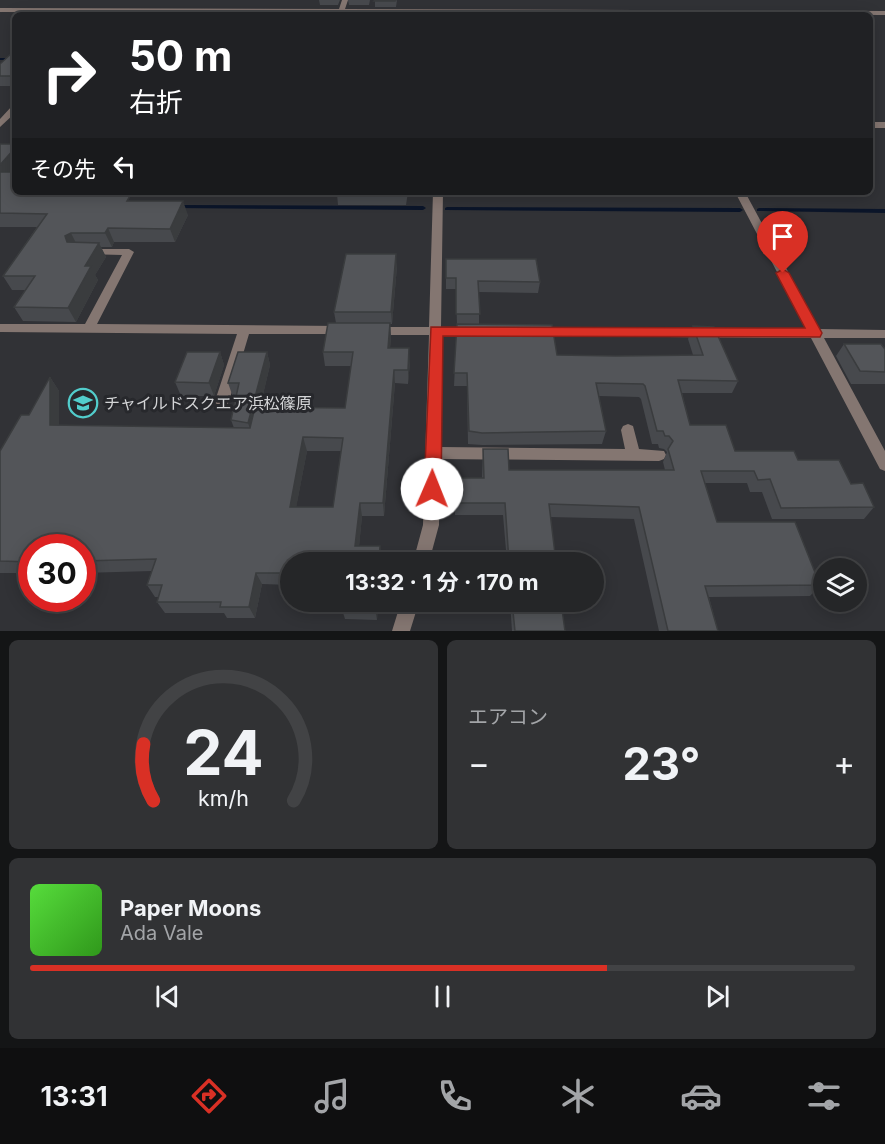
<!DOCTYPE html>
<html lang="ja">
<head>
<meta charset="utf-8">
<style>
  :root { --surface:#252628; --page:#313234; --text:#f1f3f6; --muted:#a3a5a8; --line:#424345; --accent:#d93025 }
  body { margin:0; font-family:Inter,"Noto Sans JP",sans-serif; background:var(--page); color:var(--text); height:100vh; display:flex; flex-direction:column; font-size:22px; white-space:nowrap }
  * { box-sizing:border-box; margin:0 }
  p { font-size:20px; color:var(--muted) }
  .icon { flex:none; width:33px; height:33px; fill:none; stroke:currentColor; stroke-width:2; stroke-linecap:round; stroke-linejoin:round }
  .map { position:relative; height:631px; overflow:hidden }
  .sheet { display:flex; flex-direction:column; gap:9px; padding:9px; background:#141516; flex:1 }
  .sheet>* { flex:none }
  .hud { position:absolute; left:12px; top:12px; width:861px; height:183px; border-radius:9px; box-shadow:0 3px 15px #0003,0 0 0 2px var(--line); background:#202124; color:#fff; overflow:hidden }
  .controls { position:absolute; left:813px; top:558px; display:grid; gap:12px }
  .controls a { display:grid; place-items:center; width:54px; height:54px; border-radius:50%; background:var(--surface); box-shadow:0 3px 15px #0003,0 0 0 2px var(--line); font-size:30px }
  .speed { position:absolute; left:18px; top:534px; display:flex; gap:12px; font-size:30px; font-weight:700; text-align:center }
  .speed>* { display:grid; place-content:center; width:78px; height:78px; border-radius:50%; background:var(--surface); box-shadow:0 3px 15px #0003,0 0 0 2px var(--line); line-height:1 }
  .speed .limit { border:9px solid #d22; background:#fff; color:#111 }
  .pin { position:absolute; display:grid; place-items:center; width:51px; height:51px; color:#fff; margin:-62px -26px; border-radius:50% 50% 50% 0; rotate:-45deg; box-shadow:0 0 6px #0007 }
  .pin .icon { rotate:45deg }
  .me { position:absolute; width:66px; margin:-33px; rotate:1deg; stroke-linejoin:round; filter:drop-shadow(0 0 4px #0008) }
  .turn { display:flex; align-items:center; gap:21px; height:126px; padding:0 18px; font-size:27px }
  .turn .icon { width:78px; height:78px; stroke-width:2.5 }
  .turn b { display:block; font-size:42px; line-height:51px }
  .then { display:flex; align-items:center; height:57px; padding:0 18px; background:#0003; gap:12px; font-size:22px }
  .big { font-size:45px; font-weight:700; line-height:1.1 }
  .sheet .tile { flex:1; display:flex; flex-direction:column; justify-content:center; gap:9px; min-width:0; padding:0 21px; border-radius:9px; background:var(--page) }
  .sheet .dial { align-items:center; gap:0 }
  .dial svg { height:156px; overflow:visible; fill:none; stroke:var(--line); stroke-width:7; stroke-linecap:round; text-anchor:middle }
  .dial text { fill:var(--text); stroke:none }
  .song { display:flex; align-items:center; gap:18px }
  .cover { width:72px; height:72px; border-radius:9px; background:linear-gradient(135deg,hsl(110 70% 55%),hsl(110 70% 35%)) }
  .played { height:6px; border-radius:3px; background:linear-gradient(90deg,var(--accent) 70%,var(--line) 70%) }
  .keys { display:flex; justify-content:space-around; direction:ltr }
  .heat { display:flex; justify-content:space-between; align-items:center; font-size:33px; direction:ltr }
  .sheet .tiles { flex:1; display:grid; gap:9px; grid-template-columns:1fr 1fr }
  .tile:last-child { grid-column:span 2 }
  .trip { position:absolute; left:280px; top:552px; width:324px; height:60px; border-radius:30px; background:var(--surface); box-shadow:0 3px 15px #0003,0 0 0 2px var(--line); font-weight:700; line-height:60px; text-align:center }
  .menu { display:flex; height:96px; justify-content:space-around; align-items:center; background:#0f0f10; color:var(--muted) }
  .menu .icon { width:42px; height:42px }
  .menu .selected { color:var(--accent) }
  .menu b { font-size:27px; color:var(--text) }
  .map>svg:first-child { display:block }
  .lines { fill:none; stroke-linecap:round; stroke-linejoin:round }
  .stream { fill:#0b1529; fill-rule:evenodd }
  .minor { fill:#847671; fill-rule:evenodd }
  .wall { fill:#47494d; fill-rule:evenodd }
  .shaded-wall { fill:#3a3c3e }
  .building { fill:#535559; stroke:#3a3c3e; stroke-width:1.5; fill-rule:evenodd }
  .route { fill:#d93025; stroke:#8d1f18; stroke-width:1.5 }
  .labels { text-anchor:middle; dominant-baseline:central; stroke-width:6; stroke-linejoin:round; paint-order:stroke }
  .poi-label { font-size:16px; fill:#d3d4d6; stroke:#27282c; text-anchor:start }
</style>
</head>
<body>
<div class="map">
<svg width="885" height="631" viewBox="0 0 885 631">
  <rect width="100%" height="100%" fill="#313236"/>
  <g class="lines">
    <path class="stream" d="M0,58H15V60H0Z
      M176,205L423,206L426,208L423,210L174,208L173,207Z
      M447,207L740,208L743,210L740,212L445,210V208Z
      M759,208L885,209V213L757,211V209Z"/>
    <path class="minor" d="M342,0H348L345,9L885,11V15L0,12V8L339,9Z
      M12,106H15V113L0,127V119Z
      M870,122H885V128H870Z
      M433,192H443L441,327H473L479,331L473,335H441L440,447L625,449L621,430L623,426L628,424L633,426L639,449L664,451L666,455L664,459L659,461L440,459L439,525L429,562H413L423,525L429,335H376L370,331L376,327H429Z
      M735,192H745L819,329L885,330V338H824L885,451V471L880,469L811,338L538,336L532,332L538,328L807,329Z
      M88,249H129L134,252L97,324L341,326L347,330L341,334H249L229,401L227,405L222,406L217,405L215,401L237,334L0,332V324H85L122,255L84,254L83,252Z
      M401,602H419L410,631H392Z"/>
  </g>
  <path class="wall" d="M319,0H340L338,5H320Z
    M348,0H370L369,5H349Z
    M375,0H397L396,7H375Z
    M15,52V86H0V64Z
    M0,144L13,172L15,192H47L45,195L132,201L188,215L175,242H114L112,247H101L106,257L95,275L98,280L76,322L23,321L14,307L26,290H12L3,276L37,227H0Z
    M408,192L406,205H338L337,194Z
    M765,192H835L833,195H766Z
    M446,259L540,282L538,293L479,292V324L557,355L616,356L693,355L688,339L693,326L738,381L732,393H682L690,425L735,451L798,460L851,484L874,507L864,519H772L762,492H750L747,483H705L717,522L820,585L810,596L709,597L718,631H659L634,519L550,517L556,562H507L503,515H455V478H482L483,449L509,470H665L663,462L667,452L664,449L659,448L658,444H652L641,399L639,397L599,396L606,431L602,444L482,445L468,444L467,386H454L457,325L456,289H446Z
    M397,266L392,324H390L391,337L390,348L410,362L408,384L395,383L384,516H362L359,546L382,558L381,562H291V585L262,584L255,618H227L224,613H165L157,602L159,597H155L147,585L152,571L82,573V548H32V573H0V451L29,415L50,377L59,391V425L234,428L231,420L236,397H233L228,383L267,352L270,365L260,407L345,408L351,366H325L323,352L336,323L334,312ZM307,451H341L333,507H296Z
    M844,344L885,348V384H851L836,356Z
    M220,352L224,365L214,396H181L175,382Z
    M329,602H378L377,620L345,619L340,603H330Z
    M510,602H561L565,631H512Z"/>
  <path class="shaded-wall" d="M15,148V169L1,185L0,183V165Z
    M30,192H47L35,208L28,195Z
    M183,201L188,215L175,242L170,229Z
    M108,228L114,242L112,247L105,233Z
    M71,233L78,247L67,242L65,236Z
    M99,243L106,257L95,275L98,280L76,322L68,308L85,266Z
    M396,254L397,266L392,324L391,312Z
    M390,323L391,337L389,362L388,348Z
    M409,348L410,362L408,384V370Z
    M220,352L224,365L214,396L209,383Z
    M267,352L270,365L253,437L248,423Z
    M394,370L395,383L384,516L383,503Z
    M50,377L59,391V438L50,425Z
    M303,437L307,451L294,519L290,507Z
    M360,503L362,516L358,558L355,546Z
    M380,546L382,558L381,562H379Z
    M256,573L262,584L255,618L249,607Z
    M376,602H378L377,620L375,609Z"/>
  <path class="building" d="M375,0H396L395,1H374Z
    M13,52H15V76H0V64Z
    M0,144H15V148L0,165Z
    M0,172H15V192H30L28,195L130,196L127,201H183L170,229L108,228L105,233H71L65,236L67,242L99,243L85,266H91L68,308L14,307L35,276H3L47,214L0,213Z
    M337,192H406V195L337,194Z
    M346,254H396L391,312H334Z
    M446,259H536L540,282L478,281L480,314H456V278H446Z
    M328,323H390L388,348H409L408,370H394L383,503H360L355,546H380L379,562H291V573H256L249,607H220L221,602H157L162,585H147L156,559L82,561V548H32V562L0,561V451L21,415H29L50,377V425L250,428L255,407L345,408L353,352H323ZM303,437L343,438L333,507H290Z
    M457,324L552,325L557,355L616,356L703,355L693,326L714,327L738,381L678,380L690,425H726L735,451H794L798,460H839L851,484L863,483L874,507L781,508L770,479L758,480L754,471H701L717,522H795L820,585L705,586L718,631H668L639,507L549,504L556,562H509L505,503H455V478H484L483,449H508L509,470H674L668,449L673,441L669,436H665L663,431H657L645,386L643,384L596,383L606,431L482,433L469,431L467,373H454Z
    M844,344H881L884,348H885V372L860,371Z
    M187,352H220L209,383L175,382Z
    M238,352H267L248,423L231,420L239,383H228Z
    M339,602H376L375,609L342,608L343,602Z
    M512,602H561L565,631H515Z"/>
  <path class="route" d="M783,269L789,273L822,333L820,337L443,336L441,489L438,495L432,497L426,495L424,489L431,327L805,328L776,273Z"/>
  <defs>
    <g id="school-ring" transform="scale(1.5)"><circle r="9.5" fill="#27282c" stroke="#52cdcc" stroke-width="1.5"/><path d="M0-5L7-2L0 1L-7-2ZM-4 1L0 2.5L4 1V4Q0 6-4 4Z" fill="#52cdcc"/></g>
  </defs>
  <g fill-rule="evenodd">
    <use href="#school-ring" x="83" y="403"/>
  </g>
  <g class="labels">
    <g class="poi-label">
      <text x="104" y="403">チャイルドスクエア浜松篠原</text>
    </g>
  </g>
</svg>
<div class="controls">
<a><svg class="icon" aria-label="layers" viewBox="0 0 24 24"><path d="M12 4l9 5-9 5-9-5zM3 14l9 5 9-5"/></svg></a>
</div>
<div class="speed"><div class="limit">30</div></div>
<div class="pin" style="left:783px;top:273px;background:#d93025"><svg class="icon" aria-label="arrive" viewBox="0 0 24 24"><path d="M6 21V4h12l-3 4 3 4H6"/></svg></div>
<svg class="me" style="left:432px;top:489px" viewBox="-20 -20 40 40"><circle r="19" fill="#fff"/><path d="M0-13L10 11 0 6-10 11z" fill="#d93025"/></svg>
<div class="trip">13:32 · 1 分 · 170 m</div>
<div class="hud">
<div class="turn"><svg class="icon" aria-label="right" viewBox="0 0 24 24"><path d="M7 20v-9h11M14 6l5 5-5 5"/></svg><div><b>50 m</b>右折</div></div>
<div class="then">その先<svg class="icon" aria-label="left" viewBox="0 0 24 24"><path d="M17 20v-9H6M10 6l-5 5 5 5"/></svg></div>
</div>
</div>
<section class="sheet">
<div class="tiles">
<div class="tile dial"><svg viewBox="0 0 100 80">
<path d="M14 69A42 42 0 1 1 86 69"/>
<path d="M14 69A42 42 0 0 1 9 40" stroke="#d93025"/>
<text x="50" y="56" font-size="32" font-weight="700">24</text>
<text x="50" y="72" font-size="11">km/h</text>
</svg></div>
<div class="tile"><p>エアコン</p>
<div class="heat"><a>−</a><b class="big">23°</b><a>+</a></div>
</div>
<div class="tile">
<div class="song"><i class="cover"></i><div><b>Paper Moons</b><p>Ada Vale</p></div></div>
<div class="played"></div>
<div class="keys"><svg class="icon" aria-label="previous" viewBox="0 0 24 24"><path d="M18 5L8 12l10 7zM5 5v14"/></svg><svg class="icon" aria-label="pause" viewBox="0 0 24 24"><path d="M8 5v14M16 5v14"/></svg><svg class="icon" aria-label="next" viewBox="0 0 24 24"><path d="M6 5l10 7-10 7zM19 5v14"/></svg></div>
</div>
</div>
</section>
<nav class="menu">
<b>13:31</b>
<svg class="icon selected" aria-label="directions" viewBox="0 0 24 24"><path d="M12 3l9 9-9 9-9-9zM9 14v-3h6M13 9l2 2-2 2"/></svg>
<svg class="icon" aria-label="music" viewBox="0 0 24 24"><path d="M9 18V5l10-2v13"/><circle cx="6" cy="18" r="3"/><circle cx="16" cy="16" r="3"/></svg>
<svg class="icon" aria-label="phone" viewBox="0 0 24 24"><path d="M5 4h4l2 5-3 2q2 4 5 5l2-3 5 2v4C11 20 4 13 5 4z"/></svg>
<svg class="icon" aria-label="climate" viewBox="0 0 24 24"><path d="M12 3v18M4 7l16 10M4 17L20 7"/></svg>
<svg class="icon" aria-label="car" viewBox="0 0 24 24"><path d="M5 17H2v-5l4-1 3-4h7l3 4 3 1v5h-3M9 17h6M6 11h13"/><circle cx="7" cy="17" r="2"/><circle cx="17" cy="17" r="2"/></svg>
<svg class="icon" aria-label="filters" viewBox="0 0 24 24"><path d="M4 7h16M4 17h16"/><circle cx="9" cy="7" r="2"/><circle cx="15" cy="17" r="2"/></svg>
</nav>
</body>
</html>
